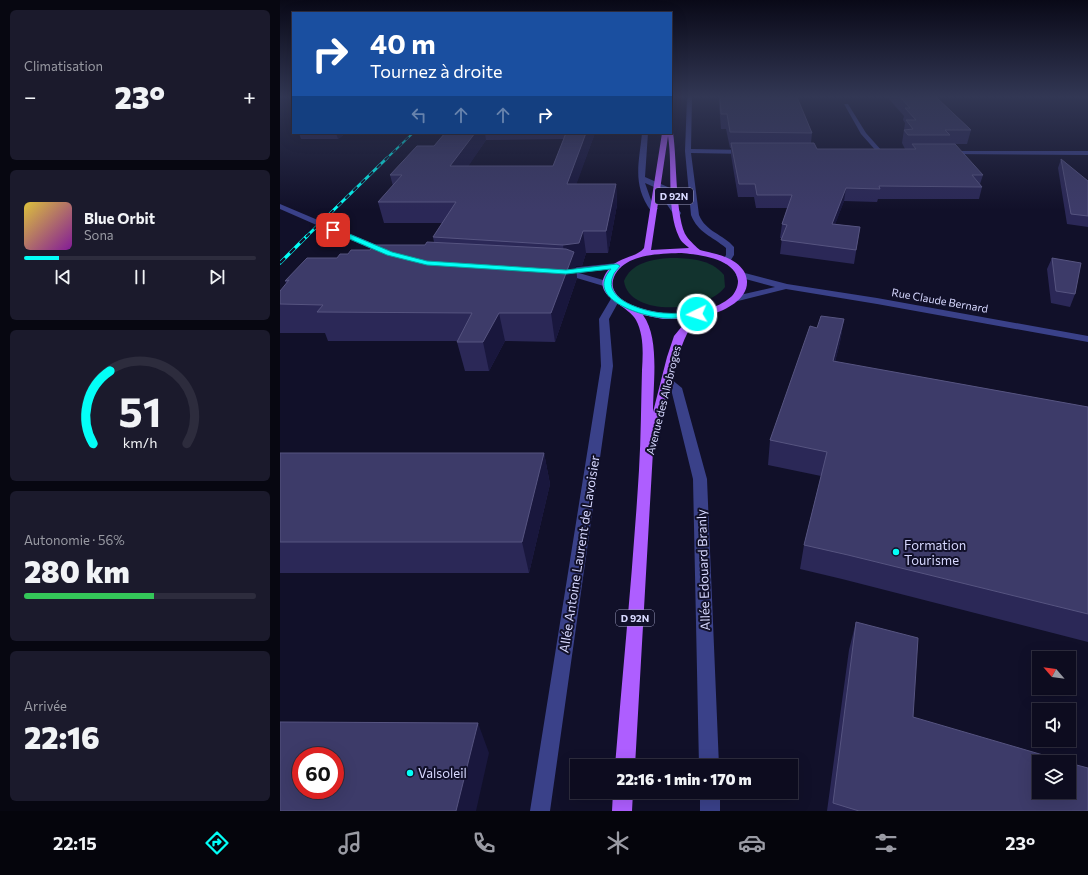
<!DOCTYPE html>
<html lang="fr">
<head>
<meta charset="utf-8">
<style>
  :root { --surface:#0d0c1f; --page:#1b1a2c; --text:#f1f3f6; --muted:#9a9ba4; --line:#2d2c3d; --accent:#03fff7 }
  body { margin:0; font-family:Commissioner,sans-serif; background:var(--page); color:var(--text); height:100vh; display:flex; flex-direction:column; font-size:15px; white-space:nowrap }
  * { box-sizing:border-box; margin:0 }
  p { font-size:13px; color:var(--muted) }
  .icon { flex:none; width:22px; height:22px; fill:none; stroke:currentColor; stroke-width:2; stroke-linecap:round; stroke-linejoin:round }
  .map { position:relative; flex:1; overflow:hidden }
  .panel { display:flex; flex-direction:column; gap:10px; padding:10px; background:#070711; width:280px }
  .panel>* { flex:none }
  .guide { position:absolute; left:12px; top:12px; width:380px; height:122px; border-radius:0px; box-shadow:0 4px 16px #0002,0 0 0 1px var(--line); background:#1a4fa0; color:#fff; overflow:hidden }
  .needle { width:26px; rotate:298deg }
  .controls { position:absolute; left:752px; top:651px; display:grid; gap:8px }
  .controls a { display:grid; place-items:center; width:44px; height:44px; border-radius:0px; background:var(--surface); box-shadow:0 4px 16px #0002,0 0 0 1px var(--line); font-size:20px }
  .speed { position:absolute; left:12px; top:747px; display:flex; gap:8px; font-size:20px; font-weight:700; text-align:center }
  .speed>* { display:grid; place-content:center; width:52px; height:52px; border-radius:50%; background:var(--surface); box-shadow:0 4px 16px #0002,0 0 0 1px var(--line); line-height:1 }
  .speed .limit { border:6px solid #d22; background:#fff; color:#111 }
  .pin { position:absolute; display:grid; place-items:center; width:34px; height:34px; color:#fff; margin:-17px; border-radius:8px; box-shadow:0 2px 6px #0006 }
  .me { position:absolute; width:44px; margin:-22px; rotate:266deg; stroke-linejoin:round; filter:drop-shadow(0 0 3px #0008) }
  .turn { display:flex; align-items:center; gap:14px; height:84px; padding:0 12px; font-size:18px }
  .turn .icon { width:52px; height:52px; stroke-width:2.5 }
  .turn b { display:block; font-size:28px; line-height:34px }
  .lanes { display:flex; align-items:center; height:38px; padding:0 12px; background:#0003; justify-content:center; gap:20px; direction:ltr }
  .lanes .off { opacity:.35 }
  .big { font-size:30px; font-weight:800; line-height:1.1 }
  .panel .tile { flex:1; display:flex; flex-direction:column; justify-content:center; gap:6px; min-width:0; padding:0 14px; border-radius:6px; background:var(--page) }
  .panel .dial { align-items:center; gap:0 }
  .dial svg { height:104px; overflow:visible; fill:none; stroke:var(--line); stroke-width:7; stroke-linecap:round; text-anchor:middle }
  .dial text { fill:var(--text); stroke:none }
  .song { display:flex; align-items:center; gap:12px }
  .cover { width:48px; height:48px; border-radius:6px; background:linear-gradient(135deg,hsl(50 70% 55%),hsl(290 70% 35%)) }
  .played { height:4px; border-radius:2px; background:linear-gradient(90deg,var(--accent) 15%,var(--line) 15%) }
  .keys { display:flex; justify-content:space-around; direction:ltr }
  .heat { display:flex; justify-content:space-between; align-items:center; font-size:22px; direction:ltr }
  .charge { height:6px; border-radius:3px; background:linear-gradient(90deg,#34c759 56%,var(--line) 0) }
  .trip { position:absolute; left:290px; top:759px; width:228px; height:40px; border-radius:0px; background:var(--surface); box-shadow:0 4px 16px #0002,0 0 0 1px var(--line); font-weight:800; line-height:40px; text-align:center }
  .dock { display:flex; height:64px; justify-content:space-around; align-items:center; background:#05050c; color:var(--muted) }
  .dock .icon { width:28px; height:28px }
  .dock .active { color:var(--accent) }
  .dock b { font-size:18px; color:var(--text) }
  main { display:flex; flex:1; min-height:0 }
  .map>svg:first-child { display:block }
  .green { fill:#12332e }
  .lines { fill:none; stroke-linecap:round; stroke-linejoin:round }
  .minor { fill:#3a4189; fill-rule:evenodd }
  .major { fill:#ae5eff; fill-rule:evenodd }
  .rail-far2-casing { stroke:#03fff7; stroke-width:2 }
  .rail-far1-casing { stroke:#03fff7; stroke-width:3 }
  .rail-casing { stroke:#03fff7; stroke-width:3.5 }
  .rail-far2 { stroke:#111029; stroke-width:1.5; stroke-dasharray:4.5; stroke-linecap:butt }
  .rail-far1 { stroke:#111029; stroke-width:2; stroke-dasharray:5.5; stroke-linecap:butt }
  .rail { stroke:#111029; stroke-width:2.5; stroke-dasharray:7; stroke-linecap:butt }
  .wall { fill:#2b2857; fill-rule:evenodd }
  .shaded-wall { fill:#19173d }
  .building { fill:#3d3b69; stroke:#565480; fill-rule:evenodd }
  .route { fill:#03fff7; stroke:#02a6a1 }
  .poi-dot { fill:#03fff7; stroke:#111029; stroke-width:1.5 }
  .labels { text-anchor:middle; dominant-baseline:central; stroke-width:4; stroke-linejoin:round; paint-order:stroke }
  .shield { fill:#111029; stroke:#9c9cbf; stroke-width:1 }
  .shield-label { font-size:10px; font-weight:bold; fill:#d7d8ff }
  .street-label { font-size:11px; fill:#d7d8ff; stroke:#111029 }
  .near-poi-label { font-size:13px; fill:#d7d8ff; stroke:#111029; text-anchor:start }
  .near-street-label { font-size:13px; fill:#d7d8ff; stroke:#111029 }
</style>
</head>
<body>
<main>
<section class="panel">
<div class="tile"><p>Climatisation</p>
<div class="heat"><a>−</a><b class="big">23°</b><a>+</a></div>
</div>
<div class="tile">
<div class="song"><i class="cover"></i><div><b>Blue Orbit</b><p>Sona</p></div></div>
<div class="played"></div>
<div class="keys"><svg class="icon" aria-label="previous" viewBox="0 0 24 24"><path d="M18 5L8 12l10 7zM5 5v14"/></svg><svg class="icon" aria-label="pause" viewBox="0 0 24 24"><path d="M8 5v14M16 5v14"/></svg><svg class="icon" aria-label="next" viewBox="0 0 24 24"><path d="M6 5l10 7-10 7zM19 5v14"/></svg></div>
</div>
<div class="tile dial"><svg viewBox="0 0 100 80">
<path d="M14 69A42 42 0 1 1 86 69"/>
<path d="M14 69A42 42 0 0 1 27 13" stroke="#03fff7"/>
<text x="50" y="56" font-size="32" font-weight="700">51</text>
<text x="50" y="72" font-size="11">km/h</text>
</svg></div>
<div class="tile"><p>Autonomie · 56%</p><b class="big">280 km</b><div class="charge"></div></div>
<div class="tile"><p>Arrivée</p><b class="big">22:16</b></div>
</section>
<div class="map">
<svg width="808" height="811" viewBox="0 0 808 811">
  <rect width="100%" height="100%" fill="#111029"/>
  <path class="green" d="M390,258C409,258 431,259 444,275L445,287C427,312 349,318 344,281C351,263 372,259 390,258Z"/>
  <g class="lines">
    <path class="minor" d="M407,97H412L411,149L467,150L470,152L467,154L411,153L419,215C426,232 443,234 454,247V255L449,263L446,264L442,261L446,255V248C432,236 418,233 411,215L405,151Z
      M564,104H568L586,133L602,151V153H598L581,134Z
      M362,133H368L365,177L390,188L392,200L401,213L400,215H394L384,200L383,191L365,183L371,200L378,209L371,211C352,185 359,163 362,133Z
      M667,151H808V155L665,154V152Z
      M0,204L111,251L112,253L108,256L105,255L0,209Z
      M337,263L341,266L340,268L299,273L330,282L332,284L327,287L290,276L289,274L280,275L275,272L280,269Z
      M461,272L507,284L597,298L808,336V342L597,304L506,289L454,302L451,301L449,299L451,297L495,287L458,277L456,275Z
      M335,296L340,299L329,319L333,366L270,811H250L321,366L319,319L332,297Z
      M387,378L391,379L402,388L427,479L439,766H419L413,479L391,389L381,381Z
      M420,792H440V811H420Z"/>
    <path class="major" d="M391,131L393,133C397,156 395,221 407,237C410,241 417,248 420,250C423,251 429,252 432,253C446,256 466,264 467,281C468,299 446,310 432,314C429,315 423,315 420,317C397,331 384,419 377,447L373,451L355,766H335C343,667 353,569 359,470C361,437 361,404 362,370C363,354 364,335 356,320C347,303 307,296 329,269C338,257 358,257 364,248L382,133H391ZM388,136C393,167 386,209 399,237C401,242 406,245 409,248L371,250ZM399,253C416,254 456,258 458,281C458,287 455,293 451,297C428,316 390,317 363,309C353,306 340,301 335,292C332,287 332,282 334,277C344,254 378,254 399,253ZM363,315L383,319H408L394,336L387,357L373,412C373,384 380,338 363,315Z
      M333,792H353L352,811H332Z"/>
    <g class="rail-far2-casing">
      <path id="rail-far2" d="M106,159L133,133"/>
    </g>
    <g class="rail-far1-casing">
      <path id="rail-far1" d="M26,237L107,158"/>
    </g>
    <g class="rail-casing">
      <path id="rail" d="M0,263L27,236"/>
    </g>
    <use href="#rail-far2" class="rail-far2"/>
    <use href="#rail-far1" class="rail-far1"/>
    <use href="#rail" class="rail"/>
  </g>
  <path class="wall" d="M439,97H517L532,133L531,143L537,149H631H625L622,143L625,123L623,120L624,116L607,97H656L691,130L687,144H668L703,175L700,184L702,187L699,199H598L597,202L564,201L555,224L580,227L574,264L500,254L502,238H500L502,224L507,208H476L474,197H458L451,155V148H450L446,129H441L439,103Z
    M19,133H66L58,139H21Z
    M165,133H315L296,184H336L337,205L328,253H306L302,266H296L297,278L275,342L225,341L209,371H185L177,342L178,341H48L45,333H0V291L7,284L5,281L57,258L68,254L90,250L145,245L154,242L153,237L162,223H104L98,202L113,186L110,175L154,146ZM284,139L273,166H188L206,140Z
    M781,159L808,181V227L787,224L778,168Z
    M772,258L795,294L790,307L771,303L767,269Z
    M564,319L560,342L555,362L808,407V642L562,579L520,569L524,545L541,476L488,465L490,440L537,328Z
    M0,453H264L270,484L249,573H0Z
    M576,622L633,717L808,811H547L569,650Z"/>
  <path class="shaded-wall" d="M56,133H66L58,139Z
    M195,133H205L206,140L175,186L170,166Z
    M306,133H315L289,205L287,184Z
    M336,184L337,205L328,253L326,231Z
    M566,188L564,201L550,238L552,224Z
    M303,231L306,253L302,266H296L297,278L275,342L271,313L286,267L283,245Z
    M219,313L225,341L209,371L203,342Z
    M564,319L560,342L549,384L553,361Z
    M264,453L270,484L249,573L242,542Z
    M198,723L209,753L196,811H176Z"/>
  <path class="building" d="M440,97H517L532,133L450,132L447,114H441Z
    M620,97H656L691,130H665L670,135H628L624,130L633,129L626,120H636L625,108H630Z
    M165,133H195L170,166H273L286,133H306L287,184H336L326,231H303L299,243L283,245L153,237L176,202H98L122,175H110L137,146H154Z
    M451,143H534L537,149H636L632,144H675L703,175H692L702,187L599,186L600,189L566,188L552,224L580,227L576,250L501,240L507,225L502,224L512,195H477L475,184H459Z
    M781,159L808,181V216L791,214Z
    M147,242L286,249L294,252L271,313H219L203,342H177L192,313L37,312L43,305L0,304V291L9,280L5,281L27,258H57L60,254H68L71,250H90L94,245H145Z
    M772,258L801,263L795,294L776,291Z
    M541,316L564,319L553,361L808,407V614L568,555L524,545L547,452L490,440L530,326L537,328Z
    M0,453H264L242,542H0Z
    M576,622L638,638L633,717L787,762H759V792H789V763L808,768V811H579L553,803Z
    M0,722L198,723L176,811H0ZM21,756H55V790H21Z"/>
  <linearGradient id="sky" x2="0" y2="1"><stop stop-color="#090917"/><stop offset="0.46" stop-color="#323754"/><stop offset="1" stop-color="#323754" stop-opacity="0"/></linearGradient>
  <rect width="808" height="210" fill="url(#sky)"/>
  <path class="route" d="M51,228H55L112,252L147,261L286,270L337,264L340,266C338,269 334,272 333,276C322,300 366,312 383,313C394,314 406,313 417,312L421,314L417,317C406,317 394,319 383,318C361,316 304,299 331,269L286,274L147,265L107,255L51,231Z"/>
  <g class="poi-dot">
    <circle cx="616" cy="552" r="4"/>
    <circle cx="130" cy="773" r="4"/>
  </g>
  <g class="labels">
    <g class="shield">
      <rect x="375" y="188" width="38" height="16" rx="3"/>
      <rect x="336" y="610" width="38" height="16" rx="3"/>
    </g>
    <g class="shield-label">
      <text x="394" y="196">D 92N</text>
      <text x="355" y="618">D 92N</text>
    </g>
    <g class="street-label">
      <text transform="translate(660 300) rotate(10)">Rue Claude Bernard</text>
      <text transform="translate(383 400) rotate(-76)">Avenue des Allobroges</text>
    </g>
    <g class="near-poi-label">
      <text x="624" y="545">Formation<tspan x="624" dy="15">Tourisme</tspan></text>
      <text x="138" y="773">Valsoleil</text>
    </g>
    <g class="near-street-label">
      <text transform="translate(299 554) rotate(-81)">Allée Antoine Laurent de Lavoisier</text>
      <text transform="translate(423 570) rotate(-92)">Allée Edouard Branly</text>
    </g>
  </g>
</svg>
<div class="controls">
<a><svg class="needle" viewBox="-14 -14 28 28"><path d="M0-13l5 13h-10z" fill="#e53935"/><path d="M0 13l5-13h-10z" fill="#9a9ba4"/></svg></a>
<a><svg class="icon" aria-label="sound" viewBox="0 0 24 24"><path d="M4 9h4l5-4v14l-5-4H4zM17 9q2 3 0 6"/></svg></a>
<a><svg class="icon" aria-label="layers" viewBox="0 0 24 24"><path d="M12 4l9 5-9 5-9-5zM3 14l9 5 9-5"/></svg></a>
</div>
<div class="speed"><div class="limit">60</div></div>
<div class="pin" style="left:53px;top:230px;background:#d93025"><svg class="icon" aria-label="arrive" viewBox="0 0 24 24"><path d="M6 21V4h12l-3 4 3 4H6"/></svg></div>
<svg class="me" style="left:417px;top:314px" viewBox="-20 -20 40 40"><circle r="17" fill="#03fff7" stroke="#fff" stroke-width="3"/><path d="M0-11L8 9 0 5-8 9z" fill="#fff"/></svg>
<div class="trip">22:16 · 1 min · 170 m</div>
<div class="guide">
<div class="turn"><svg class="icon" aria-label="right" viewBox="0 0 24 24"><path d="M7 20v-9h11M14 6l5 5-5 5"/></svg><div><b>40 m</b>Tournez à droite</div></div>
<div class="lanes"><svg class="icon off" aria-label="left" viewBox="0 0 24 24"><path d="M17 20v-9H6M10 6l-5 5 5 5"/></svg><svg class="icon off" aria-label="ahead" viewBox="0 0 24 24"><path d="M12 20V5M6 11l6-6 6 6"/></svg><svg class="icon off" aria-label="ahead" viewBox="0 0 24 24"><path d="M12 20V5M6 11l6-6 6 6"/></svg><svg class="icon" aria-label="right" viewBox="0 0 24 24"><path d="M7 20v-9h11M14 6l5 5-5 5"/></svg></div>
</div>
</div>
</main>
<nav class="dock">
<b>22:15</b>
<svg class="icon active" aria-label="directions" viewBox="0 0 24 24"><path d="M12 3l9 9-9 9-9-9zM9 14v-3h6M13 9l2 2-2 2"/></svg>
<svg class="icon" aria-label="music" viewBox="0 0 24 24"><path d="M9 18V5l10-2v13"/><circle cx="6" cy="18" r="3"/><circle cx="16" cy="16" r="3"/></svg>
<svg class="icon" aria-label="phone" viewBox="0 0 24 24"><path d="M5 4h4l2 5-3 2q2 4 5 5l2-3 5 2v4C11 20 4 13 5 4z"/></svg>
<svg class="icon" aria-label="climate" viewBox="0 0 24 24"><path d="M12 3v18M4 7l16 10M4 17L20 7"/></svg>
<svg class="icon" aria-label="car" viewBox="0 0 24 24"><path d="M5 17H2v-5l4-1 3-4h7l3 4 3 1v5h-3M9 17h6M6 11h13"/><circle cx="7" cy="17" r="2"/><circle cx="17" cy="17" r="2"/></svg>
<svg class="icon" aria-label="filters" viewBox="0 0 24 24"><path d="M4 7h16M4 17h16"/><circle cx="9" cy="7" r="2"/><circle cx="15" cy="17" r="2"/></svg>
<b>23°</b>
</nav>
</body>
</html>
